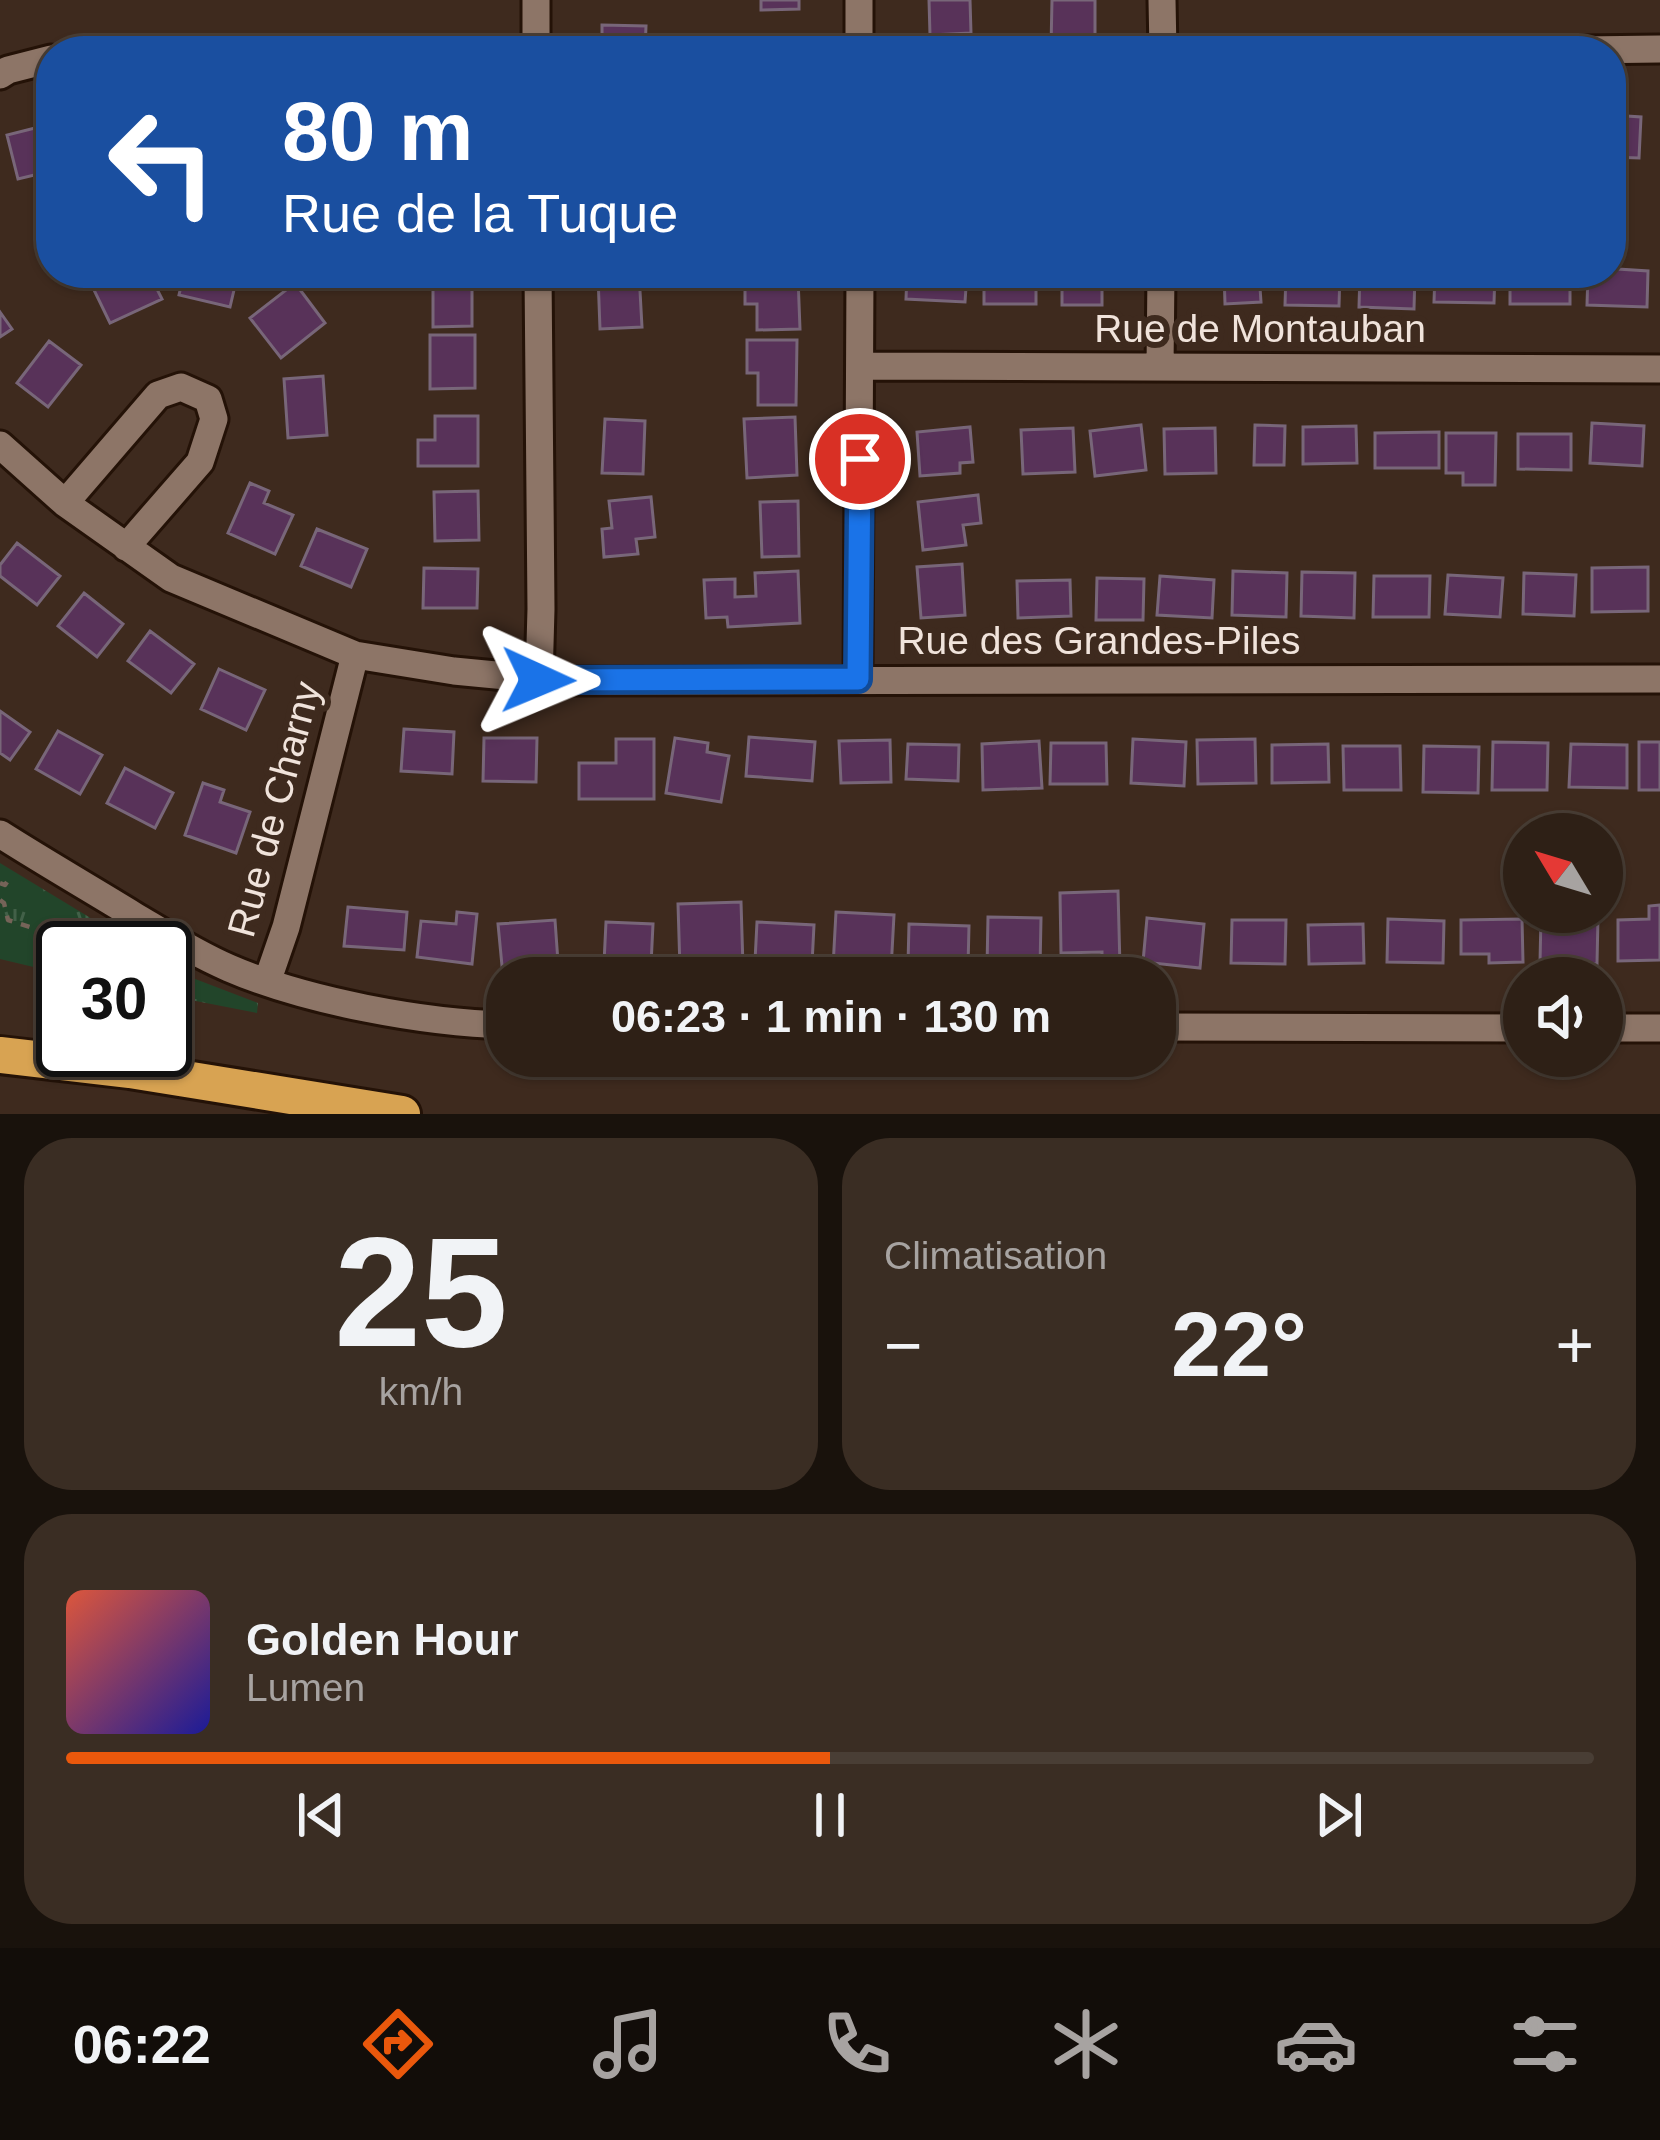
<!DOCTYPE html>
<html lang="fr">
<head>
<meta charset="utf-8">
<style>
  :root { --surface:#2e2016; --page:#3a2d23; --text:#f1f3f6; --muted:#a7a3a1; --line:#493e35; --accent:#ea580c }
  body { margin:0; font-family:Arial,sans-serif; background:var(--page); color:var(--text); height:100vh; display:flex; flex-direction:column; font-size:45px; white-space:nowrap }
  * { box-sizing:border-box; margin:0 }
  p { font-size:39px; color:var(--muted) }
  .icon { flex:none; width:66px; height:66px; fill:none; stroke:currentColor; stroke-width:2; stroke-linecap:round; stroke-linejoin:round }
  .map { position:relative; height:1114px; overflow:hidden }
  .panel { display:flex; flex-direction:column; gap:24px; padding:24px; background:#19120c; flex:1 }
  .panel>* { flex:none }
  .guide { position:absolute; left:36px; top:36px; width:1590px; height:252px; border-radius:48px; box-shadow:0 3px 9px #0004,0 0 0 3px var(--line); background:#1a4fa0; color:#fff; overflow:hidden }
  .needle { width:78px; rotate:308deg }
  .buttons { position:absolute; left:1503px; top:813px; display:grid; gap:24px }
  .buttons a { display:grid; place-items:center; width:120px; height:120px; border-radius:50%; background:var(--surface); box-shadow:0 3px 9px #0004,0 0 0 3px var(--line); font-size:60px }
  .speed { position:absolute; left:36px; top:921px; display:flex; gap:24px; font-size:60px; font-weight:700; text-align:center }
  .speed>* { display:grid; place-content:center; width:156px; height:156px; border-radius:50%; background:var(--surface); box-shadow:0 3px 9px #0004,0 0 0 3px var(--line); line-height:1 }
  .speed .limit { border:6px solid #111; border-radius:18px; background:#fff; color:#111 }
  .pin { position:absolute; display:grid; place-items:center; width:102px; height:102px; color:#fff; margin:-51px; border:6px solid #fff; border-radius:50%; box-shadow:0 3px 12px #0007 }
  .me { position:absolute; width:132px; margin:-66px; rotate:91deg; stroke-linejoin:round; filter:drop-shadow(0 0 9px #0008) }
  .turn { display:flex; align-items:center; gap:42px; height:252px; padding:0 48px; font-size:54px }
  .turn .icon { width:156px; height:156px; stroke-width:2.5 }
  .turn b { display:block; font-size:84px; line-height:102px }
  .big { font-size:90px; font-weight:800; line-height:1.1 }
  .panel .card { flex:1; display:flex; flex-direction:column; justify-content:center; gap:18px; min-width:0; padding:0 42px; border-radius:48px; background:var(--page) }
  .panel .dial { align-items:center; gap:0 }
  .dial b { font-size:156px; line-height:1 }
  .song { display:flex; align-items:center; gap:36px }
  .cover { width:144px; height:144px; border-radius:18px; background:linear-gradient(135deg,hsl(10 70% 55%),hsl(240 70% 35%)) }
  .played { height:12px; border-radius:6px; background:linear-gradient(90deg,var(--accent) 50%,var(--line) 50%) }
  .keys { display:flex; justify-content:space-around; direction:ltr }
  .heat { display:flex; justify-content:space-between; align-items:center; font-size:66px; direction:ltr }
  .panel .tiles { flex:1; display:grid; gap:24px; grid-template-columns:1fr 1fr }
  .card:last-child { grid-column:span 2 }
  .trip { position:absolute; left:486px; top:957px; width:690px; height:120px; border-radius:48px; background:var(--surface); box-shadow:0 3px 9px #0004,0 0 0 3px var(--line); font-weight:800; line-height:120px; text-align:center }
  .menu { display:flex; height:192px; justify-content:space-around; align-items:center; background:#120d09; color:var(--muted) }
  .menu .icon { width:84px; height:84px }
  .menu .active { color:var(--accent) }
  .menu b { font-size:54px; color:var(--text) }
  .map>svg:first-child { display:block }
  .grass { fill:url(#grass-tufts) }
  .building { fill:#583259; stroke:#786679; stroke-width:3 }
  .lines { fill:none; stroke-linecap:round; stroke-linejoin:round }
  .street-casing { stroke:#241207; stroke-width:33 }
  .highway-casing { stroke:#241207; stroke-width:42 }
  .path { stroke:#756358; stroke-width:4.5; stroke-dasharray:9 9; stroke-linecap:butt }
  .street { stroke:#8d7567; stroke-width:27 }
  .highway { stroke:#d8a352; stroke-width:36 }
  .route-casing { stroke:#114b97; stroke-width:30 }
  .route { stroke:#1a73e8; stroke-width:21 }
  .labels { text-anchor:middle; dominant-baseline:central; stroke-width:12; stroke-linejoin:round; paint-order:stroke }
  .street-label { font-size:39px; fill:#f0e3db; stroke:#3e2a1e }
</style>
</head>
<body>
<div class="map">
<svg width="1660" height="1114" viewBox="0 0 1660 1114">
  <defs>
    <pattern id="grass-tufts" width="24" height="20" patternUnits="userSpaceOnUse" patternTransform="scale(3)"><rect width="24" height="20" fill="#22452a"/><path d="M3 7l-1-3M5 7V3M7 7l1-3M15 17l-1-3M17 17v-4M19 17l1-3" fill="none" stroke="#426048"/></pattern>
  </defs>
  <rect width="100%" height="100%" fill="#3e2a1e"/>
  <path class="grass" d="M0,863L140,948H63V974L0,959Z
    M165,963L190,977L258,1003L257,1013L165,995Z"/>
  <path class="building" d="M761,0H799V9L761,10Z
    M929,0H970L971,33L930,35Z
    M1052,0H1095V48L1051,47Z
    M602,25L646,26L645,51H602Z
    M752,37L798,38L797,51H752Z
    M1611,115L1641,117L1639,158L1611,157Z
    M51,124V171L18,179L7,135Z
    M1611,249H1619L1618,269L1648,271L1647,307L1587,305L1588,273H1611Z
    M129,273H149L162,299L110,323L94,290Z
    M184,273H238L230,307L179,295Z
    M433,273H472V326L433,327Z
    M639,273L642,327L600,329L598,276Z
    M907,273H967L965,302L906,299Z
    M984,273H1036V304H984Z
    M1062,273H1102V305H1062Z
    M1224,273H1259L1261,302L1225,304Z
    M1286,273H1340L1339,306L1285,305Z
    M1360,273H1415L1414,309L1359,307Z
    M1435,273H1495L1494,303L1434,302Z
    M1510,273H1570V304H1510Z
    M798,277L800,329L757,330V304H745V278Z
    M295,283L325,323L281,358L250,318Z
    M0,312L12,329L0,337Z
    M430,335H475V388L430,389Z
    M747,340H797L796,405H758V373H747Z
    M49,341L81,365L48,407L17,383Z
    M323,376L327,435L288,438L284,379Z
    M435,416H478V466H418V440H435Z
    M795,417L797,475L747,478L744,419Z
    M605,419L645,421L643,474L602,473Z
    M1592,423L1644,426L1642,466L1590,463Z
    M1141,425L1146,470L1095,476L1090,431Z
    M1255,425L1285,426L1284,465H1254Z
    M1356,426L1357,463L1303,464V427Z
    M970,427L973,462L960,463V473L920,476L917,432Z
    M1073,428L1075,472L1023,474L1021,430Z
    M1215,428L1216,473L1165,474L1164,429Z
    M1439,432V468H1375V433Z
    M1446,433H1496L1495,485H1463V473H1446Z
    M1518,434H1571V470L1518,469Z
    M250,483L269,491L264,503L293,515L275,554L228,533Z
    M478,491L479,540L435,541L434,492Z
    M978,495L981,523L963,525L966,545L923,550L918,502Z
    M651,497L655,537L636,539L638,554L604,557L602,529L612,528L609,501Z
    M798,501L799,556L762,557L760,502Z
    M317,529L367,549L351,587L301,566Z
    M17,543L60,576L37,605L0,576V565Z
    M962,564L965,615L921,618L917,567Z
    M1648,567V611L1592,612V568Z
    M424,568L478,569L477,608H423Z
    M798,571L800,623L728,627L727,617L706,618L704,580L735,579V597L756,596L755,573Z
    M1233,571L1287,573L1286,617L1232,615Z
    M1302,572L1355,573L1354,618L1301,616Z
    M1524,573L1576,575L1574,616L1523,614Z
    M1448,575L1503,578L1500,617L1445,614Z
    M1160,576L1214,580L1212,618L1157,615Z
    M1374,576H1430L1429,617H1373Z
    M1097,578L1144,579L1143,620H1096Z
    M1070,580L1071,616L1018,618L1017,581Z
    M84,593L123,624L97,657L58,626Z
    M150,631L194,664L171,693L128,661Z
    M219,669L265,690L246,730L201,709Z
    M0,711L30,732L10,760L0,753Z
    M404,729L454,732L452,774L401,771Z
    M58,731L102,755L80,794L36,769Z
    M749,737L815,742L812,781L746,776Z
    M484,738H537L536,782L483,781Z
    M675,738L708,743L707,752L729,756L721,802L666,793Z
    M616,739H654V799H579V763H616Z
    M1133,739L1186,742L1184,786L1131,783Z
    M1255,739L1256,783L1198,784L1197,740Z
    M890,740L891,782L841,783L839,741Z
    M1039,741L1042,788L983,790L982,744Z
    M1493,742L1548,743L1547,790H1492Z
    M1639,742H1660V790H1639Z
    M1051,743H1106L1107,784H1050Z
    M908,744L959,745L958,781L906,779Z
    M1328,744L1329,782L1272,783V745Z
    M1571,744L1627,745V788L1569,787Z
    M1343,746H1400L1401,790H1344Z
    M1424,746L1479,747L1478,793L1423,792Z
    M125,768L173,793L155,828L107,803Z
    M203,783L224,790L220,802L250,812L236,853L185,835Z
    M1118,891L1120,967L1102,968V952L1061,953L1060,893Z
    M741,902L743,967L680,969L678,904Z
    M1660,905V960L1618,961V920L1649,919V906Z
    M348,907L407,912L404,950L344,946Z
    M457,912L477,914L472,964L417,957L421,921L456,924Z
    M836,912L894,915L891,970L833,967Z
    M1541,916L1598,917L1597,964L1540,963Z
    M988,917L1041,918L1040,968L987,967Z
    M1147,918L1204,924L1200,968L1143,962Z
    M1388,919L1444,921L1443,963L1387,962Z
    M1522,919L1523,962L1489,963V954H1461V920Z
    M555,920L558,962L502,966L498,924Z
    M1232,920H1286L1285,964L1231,963Z
    M606,922L653,924L651,965L604,963Z
    M757,922L814,925L812,964L755,961Z
    M909,924L969,926L968,966L908,964Z
    M1363,924L1364,963L1309,964L1308,925Z"/>
  <g class="lines">
    <g class="street-casing">
      <path id="street" d="M536,0V51
        M859,0V51
        M1162,0L1163,51
        M83,51H260
        M1506,51L1660,49
        M0,75L8,70L51,59
        M538,273L541,609L539,680
        M861,366L1660,369
        M1160,367L1161,273
        M0,445L65,503L171,578L355,655L454,671L559,681L1660,679
        M65,503L158,395L181,387L208,399L214,419L200,462L126,547
        M858,679L860,273
        M0,834C44,862 89,888 133,915C165,934 196,954 229,968C305,1001 424,1023 507,1025
        M267,982L286,927L355,655
        M1155,1027L1524,1028
        M1602,1028H1660"/>
    </g>
    <g class="highway-casing">
      <path id="highway" d="M0,1055L130,1070L402,1114"/>
    </g>
    <path class="path" d="M0,883L5,885L11,876
      M0,900L4,903L8,920L30,927"/>
    <use href="#street" class="street"/>
    <use href="#highway" class="highway"/>
  </g>
  <g class="lines">
    <g class="route-casing">
      <path id="route" d="M538,680L858,679L860,459"/>
    </g>
    <use href="#route" class="route"/>
  </g>
  <g class="labels">
    <g class="street-label">
      <text x="1260" y="328">Rue de Montauban</text>
      <text x="1099" y="640">Rue des Grandes-Piles</text>
      <text transform="translate(274 809) rotate(-75)">Rue de Charny</text>
    </g>
  </g>
</svg>
<div class="buttons">
<a><svg class="needle" viewBox="-14 -14 28 28"><path d="M0-13l5 13h-10z" fill="#e53935"/><path d="M0 13l5-13h-10z" fill="#a7a3a1"/></svg></a>
<a><svg class="icon" aria-label="sound" viewBox="0 0 24 24"><path d="M4 9h4l5-4v14l-5-4H4zM17 9q2 3 0 6"/></svg></a>
</div>
<div class="speed"><div class="limit">30</div></div>
<div class="pin" style="left:860px;top:459px;background:#d93025"><svg class="icon" aria-label="arrive" viewBox="0 0 24 24"><path d="M6 21V4h12l-3 4 3 4H6"/></svg></div>
<svg class="me" style="left:538px;top:680px" viewBox="-20 -20 40 40"><path d="M0-17L14 15 0 8-14 15z" fill="#1a73e8" stroke="#fff" stroke-width="4"/></svg>
<div class="trip">06:23 · 1 min · 130 m</div>
<div class="guide">
<div class="turn"><svg class="icon" aria-label="left" viewBox="0 0 24 24"><path d="M17 20v-9H6M10 6l-5 5 5 5"/></svg><div><b>80 m</b>Rue de la Tuque</div></div>
</div>
</div>
<section class="panel">
<div class="tiles">
<div class="card dial"><b>25</b><p>km/h</p></div>
<div class="card"><p>Climatisation</p>
<div class="heat"><a>−</a><b class="big">22°</b><a>+</a></div>
</div>
<div class="card">
<div class="song"><i class="cover"></i><div><b>Golden Hour</b><p>Lumen</p></div></div>
<div class="played"></div>
<div class="keys"><svg class="icon" aria-label="previous" viewBox="0 0 24 24"><path d="M18 5L8 12l10 7zM5 5v14"/></svg><svg class="icon" aria-label="pause" viewBox="0 0 24 24"><path d="M8 5v14M16 5v14"/></svg><svg class="icon" aria-label="next" viewBox="0 0 24 24"><path d="M6 5l10 7-10 7zM19 5v14"/></svg></div>
</div>
</div>
</section>
<nav class="menu">
<b>06:22</b>
<svg class="icon active" aria-label="directions" viewBox="0 0 24 24"><path d="M12 3l9 9-9 9-9-9zM9 14v-3h6M13 9l2 2-2 2"/></svg>
<svg class="icon" aria-label="music" viewBox="0 0 24 24"><path d="M9 18V5l10-2v13"/><circle cx="6" cy="18" r="3"/><circle cx="16" cy="16" r="3"/></svg>
<svg class="icon" aria-label="phone" viewBox="0 0 24 24"><path d="M5 4h4l2 5-3 2q2 4 5 5l2-3 5 2v4C11 20 4 13 5 4z"/></svg>
<svg class="icon" aria-label="climate" viewBox="0 0 24 24"><path d="M12 3v18M4 7l16 10M4 17L20 7"/></svg>
<svg class="icon" aria-label="car" viewBox="0 0 24 24"><path d="M5 17H2v-5l4-1 3-4h7l3 4 3 1v5h-3M9 17h6M6 11h13"/><circle cx="7" cy="17" r="2"/><circle cx="17" cy="17" r="2"/></svg>
<svg class="icon" aria-label="filters" viewBox="0 0 24 24"><path d="M4 7h16M4 17h16"/><circle cx="9" cy="7" r="2"/><circle cx="15" cy="17" r="2"/></svg>
</nav>
</body>
</html>
